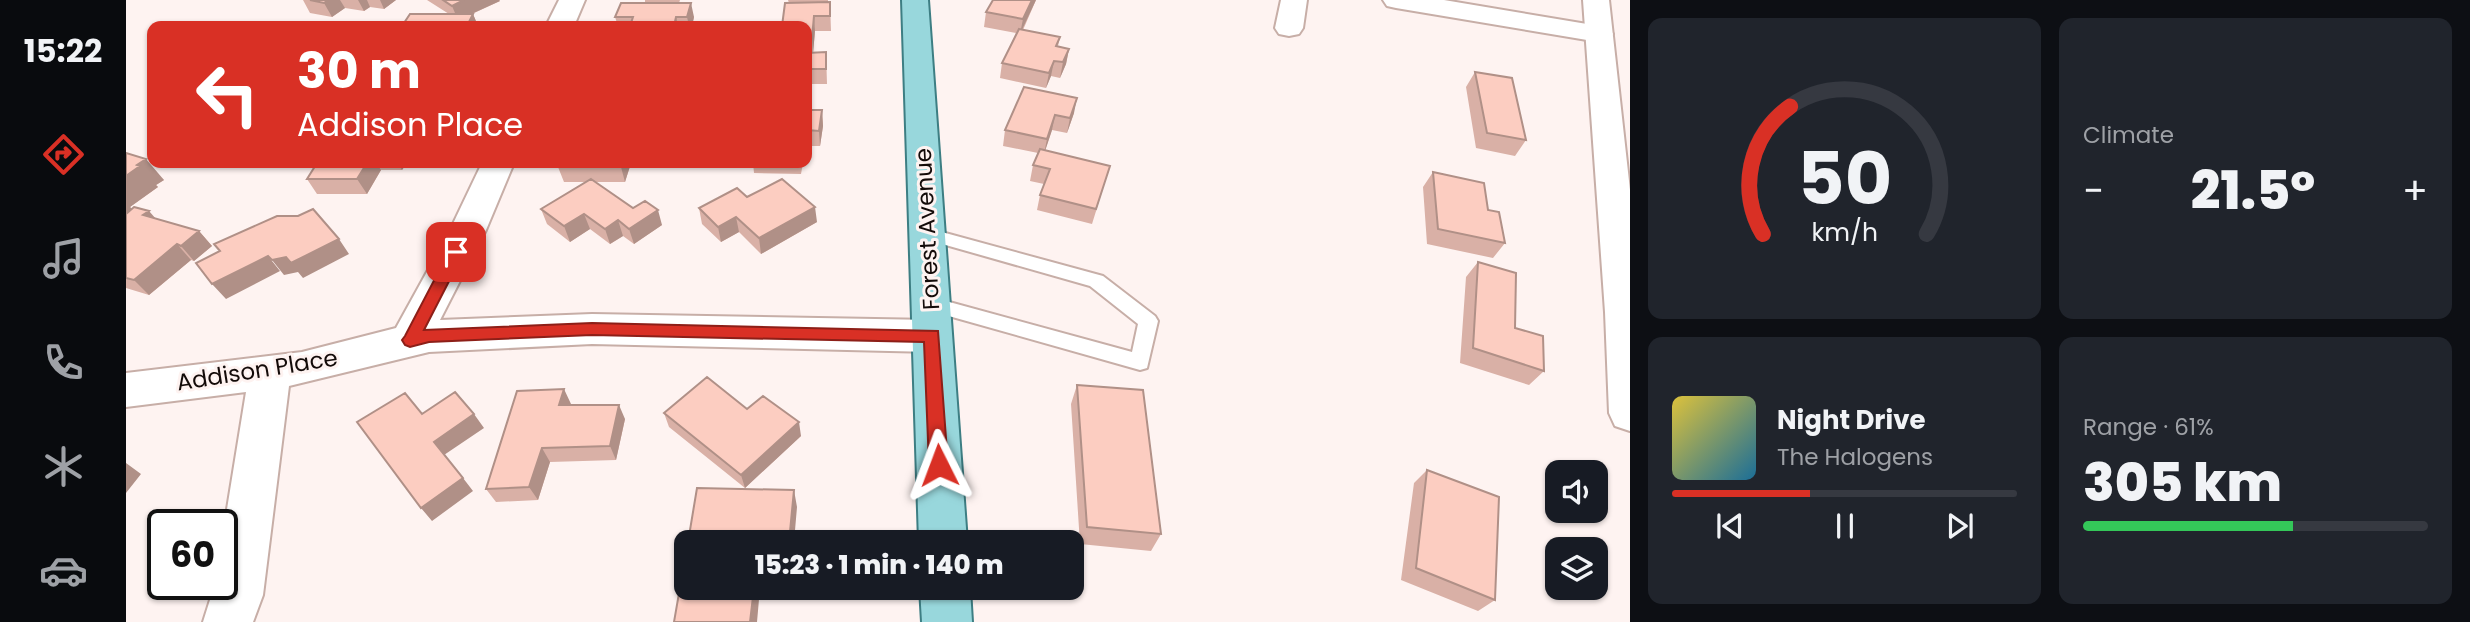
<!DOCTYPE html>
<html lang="en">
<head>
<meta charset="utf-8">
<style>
  :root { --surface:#171b24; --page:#20242c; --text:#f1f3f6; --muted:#9ea1a6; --line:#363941; --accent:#d93025 }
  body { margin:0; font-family:Poppins,sans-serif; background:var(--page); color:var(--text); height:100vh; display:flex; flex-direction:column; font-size:26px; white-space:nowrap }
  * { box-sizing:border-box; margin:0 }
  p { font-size:23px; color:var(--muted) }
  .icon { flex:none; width:38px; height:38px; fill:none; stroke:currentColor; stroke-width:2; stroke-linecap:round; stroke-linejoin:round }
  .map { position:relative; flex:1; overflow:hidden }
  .drawer { display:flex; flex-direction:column; gap:18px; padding:18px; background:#0d0f14; width:840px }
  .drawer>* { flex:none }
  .top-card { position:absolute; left:21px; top:21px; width:665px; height:147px; border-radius:14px; box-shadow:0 2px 5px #0004; background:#d93025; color:#fff; overflow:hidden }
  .buttons { position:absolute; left:1419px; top:460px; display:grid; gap:14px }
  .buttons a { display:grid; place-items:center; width:63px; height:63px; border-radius:14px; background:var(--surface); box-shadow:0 2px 5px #0004; font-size:35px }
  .speed { position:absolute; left:21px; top:509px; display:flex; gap:14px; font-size:35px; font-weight:700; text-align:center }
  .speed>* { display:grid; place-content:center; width:91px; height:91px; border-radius:50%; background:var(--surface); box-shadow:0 2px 5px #0004; line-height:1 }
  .speed .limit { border:4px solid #111; border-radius:10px; background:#fff; color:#111 }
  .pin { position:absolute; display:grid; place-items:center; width:60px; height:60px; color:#fff; margin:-30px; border-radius:14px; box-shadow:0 4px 10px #0006 }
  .me { position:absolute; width:77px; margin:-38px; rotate:357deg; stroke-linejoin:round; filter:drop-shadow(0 0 5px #0008) }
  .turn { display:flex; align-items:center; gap:24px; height:147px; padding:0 35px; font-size:32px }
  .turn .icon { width:91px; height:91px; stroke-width:2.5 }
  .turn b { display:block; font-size:49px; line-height:60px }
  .big { font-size:52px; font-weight:800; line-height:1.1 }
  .drawer .tile { flex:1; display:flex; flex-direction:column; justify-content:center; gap:10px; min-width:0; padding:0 24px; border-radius:14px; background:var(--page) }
  .drawer .dial { align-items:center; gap:0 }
  .dial svg { height:182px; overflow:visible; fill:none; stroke:var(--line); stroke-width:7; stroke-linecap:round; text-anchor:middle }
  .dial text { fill:var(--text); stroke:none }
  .song { display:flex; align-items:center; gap:21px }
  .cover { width:84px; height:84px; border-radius:10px; background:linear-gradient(135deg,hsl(50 70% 55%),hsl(200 70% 35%)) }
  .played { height:7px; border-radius:4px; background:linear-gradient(90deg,var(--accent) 40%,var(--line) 40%) }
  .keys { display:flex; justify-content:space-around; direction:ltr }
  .heat { display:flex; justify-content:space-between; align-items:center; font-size:38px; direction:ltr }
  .charge { height:10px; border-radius:5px; background:linear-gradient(90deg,#34c759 61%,var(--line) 0) }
  .drawer .tiles { flex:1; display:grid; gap:18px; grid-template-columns:repeat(2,1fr) }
  .trip { position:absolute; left:548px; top:530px; width:410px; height:70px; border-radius:14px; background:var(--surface); box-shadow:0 2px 5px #0004; font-weight:800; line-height:70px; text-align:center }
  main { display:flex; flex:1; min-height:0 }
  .dock { display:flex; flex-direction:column; width:126px; justify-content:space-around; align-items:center; background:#090b0e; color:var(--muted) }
  .dock .icon { width:49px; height:49px }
  .dock .current { color:var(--accent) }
  .dock b { font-size:32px; color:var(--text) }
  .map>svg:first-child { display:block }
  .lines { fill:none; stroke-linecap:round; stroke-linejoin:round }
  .lane-casing { stroke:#c7aea7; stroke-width:4 }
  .street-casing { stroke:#c7aea7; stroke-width:4 }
  .secondary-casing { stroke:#c7aea7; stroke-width:4 }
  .primary-casing { stroke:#3d7e83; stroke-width:4 }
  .lane { fill:#fff; fill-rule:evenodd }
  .street { fill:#fff; fill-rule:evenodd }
  .secondary { fill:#fff; fill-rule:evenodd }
  .primary { fill:#98d7dc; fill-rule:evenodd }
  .wall { fill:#d9b0a6 }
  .shaded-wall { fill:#b09087 }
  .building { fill:#fccdc1; stroke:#b09087; stroke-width:2 }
  .route { fill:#d93025; stroke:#8d1f18; stroke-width:2 }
  .labels { text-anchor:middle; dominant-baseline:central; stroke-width:6; stroke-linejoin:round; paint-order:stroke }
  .street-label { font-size:23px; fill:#130b09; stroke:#fef3f1 }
</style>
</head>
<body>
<main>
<nav class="dock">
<b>15:22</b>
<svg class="icon current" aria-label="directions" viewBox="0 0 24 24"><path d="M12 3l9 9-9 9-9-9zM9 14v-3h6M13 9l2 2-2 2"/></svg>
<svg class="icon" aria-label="music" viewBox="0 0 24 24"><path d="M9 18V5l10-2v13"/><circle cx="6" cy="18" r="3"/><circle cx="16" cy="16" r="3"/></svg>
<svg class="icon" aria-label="phone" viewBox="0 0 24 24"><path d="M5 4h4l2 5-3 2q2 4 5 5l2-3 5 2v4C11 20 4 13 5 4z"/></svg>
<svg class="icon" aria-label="climate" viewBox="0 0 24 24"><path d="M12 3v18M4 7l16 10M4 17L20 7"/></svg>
<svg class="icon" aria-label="car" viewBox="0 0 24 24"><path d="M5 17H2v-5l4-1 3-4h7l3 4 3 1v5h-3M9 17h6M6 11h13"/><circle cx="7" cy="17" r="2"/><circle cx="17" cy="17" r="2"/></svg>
</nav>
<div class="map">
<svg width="1504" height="622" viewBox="0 0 1504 622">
  <rect width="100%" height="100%" fill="#fef3f1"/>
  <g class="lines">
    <g class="lane-casing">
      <path id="lane" d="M801,228L977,276L1029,316L1032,321L1021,368L1014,370L798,309L795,304L798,299L805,297L1006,352L1012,324L964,286L795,238L792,234L795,230Z"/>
    </g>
    <g class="street-casing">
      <path id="street" d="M433,0H459L448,26H420Z
        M1155,0H1181L1177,28L1173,34L1163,36L1153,34L1149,28Z
        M1257,0H1318L1473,26L1483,28L1487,34L1483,40L1473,42L1270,8L1261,6Z
        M356,163H388L360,230L314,320L466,314L806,320L820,325L826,336L820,347L806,352L466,344L303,352L163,386L137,595L127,622H77L89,584H96V540L120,392L0,407V373L176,352L270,328L324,230Z"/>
    </g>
    <g class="secondary-casing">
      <path id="secondary" d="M1457,0H1483L1504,190V431L1489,426L1483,413L1479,312Z"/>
    </g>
    <g class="primary-casing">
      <path id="primary" d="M776,0H802L841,542H793Z
        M794,588H844L846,622H796Z"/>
    </g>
    <use href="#lane" class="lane"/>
    <use href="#street" class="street"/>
    <use href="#secondary" class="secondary"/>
    <use href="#primary" class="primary"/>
  </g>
  <path class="wall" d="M177,0H270L258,9L244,7L238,11L219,8L206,17L184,13Z
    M301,0H373L374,1L346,14H347L352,26H276L323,14Z
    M519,0H554L553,3L568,17L566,26H492L489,17L519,3Z
    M662,0H702V2H704L705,31H689L687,53L700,52L701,84H683L682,110H696L697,126L694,146H681V26L663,3Z
    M867,0H910L897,30L934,37L932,46L943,49L940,64L934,78L925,76L920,88L874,78L876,63L890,33L858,27L860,12Z
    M1349,72L1400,140L1389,156L1350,148L1340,87Z
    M898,87L948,113L941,133L926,130L919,151L984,166L966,224L911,210L914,195L918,184L904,181L907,165L912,153L877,146L879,130Z
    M0,153L38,180L30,185L32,187L4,207L6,209L29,219L73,231L86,246L68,261L65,260L23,295L0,288Z
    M191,163H281L276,170H255L241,194H191L181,179Z
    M433,163H505L499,182H470L507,208L536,225L508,244L497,236L484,244L464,229L444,242L421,224L415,209L459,182H438L432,167Z
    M627,163H677L675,174L628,173Z
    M1307,172L1362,210L1379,243L1367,258L1301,244L1297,187Z
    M621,197L691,222L635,254L613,232L595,242L576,224L573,208Z
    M1352,262L1389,328L1418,371L1403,385L1334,363L1340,277Z
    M951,385L1035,534L1025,551L954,544L945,404Z
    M445,404V405L499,419L490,460L424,462L412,500L370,502L360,489Z
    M621,409L675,436L619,488L543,427L538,413Z
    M1301,470L1369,600L1352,611L1275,580L1288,483Z"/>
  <path class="shaded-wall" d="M202,0H214L219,8L206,17L198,3Z
    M232,0H241L244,7L238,11Z
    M254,0H270L258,9Z
    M338,0H373L374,1L332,20L326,6Z
    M906,0H910L894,34L897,19Z
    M565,3L568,17L566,26H563L561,17Z
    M347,14L352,26H341Z
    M688,16L689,31L687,53L686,38Z
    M550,17L552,26H548Z
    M943,49L940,64L934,78L937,62Z
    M928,61L925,76L920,88L923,73Z
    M682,69L683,84L682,110L681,95Z
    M951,98L948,113L941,133L944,118Z
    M696,110L697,126L694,146L693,131Z
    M929,115L926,130L918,154L921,139Z
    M20,159L38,180L30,185L32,187L4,207L8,211L0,217V176L11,165Z
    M241,163H250L255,170L241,194L231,179Z
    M272,163H281L276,170Z
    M496,163H505L499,182L495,167Z
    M689,207L691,222L635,254L633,238Z
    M532,210L536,225L508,244L503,229Z
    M23,211L37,227L17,215Z
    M458,214L464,229L444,242L438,226Z
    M610,217L613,232L595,242L592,227Z
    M492,220L497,236L484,244L479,229Z
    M73,231L86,246L68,261L55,246Z
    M213,239L223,254L177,278L172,272L158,275L146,260Z
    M51,244L65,260L23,295L8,280Z
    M142,256L154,271L100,299L86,284Z
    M438,389L445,404L440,419L433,405Z
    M493,405L499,419L490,460L484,446Z
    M348,414L358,428L318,455L308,442Z
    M673,422L675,436L619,488L615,475Z
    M416,448L424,462L412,500L403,487Z
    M0,463L15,474L0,493Z
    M337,478L347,491L306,521L295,508Z
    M668,490L671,507L668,542H663Z
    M628,588H634L631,622H624Z"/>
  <path class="building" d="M184,0H202L198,3Z
    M317,0H338L326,6Z
    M867,0H906L897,19L860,12Z
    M704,2V16H688L686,38H681V26H656L659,3Z
    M495,3H565L561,17H550L548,26H504L507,17H489Z
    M284,14H347L341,26H276Z
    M893,29L934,37L930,46L943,49L937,62L928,61L923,73L876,63Z
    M700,52V69H682L681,95V53Z
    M1349,72L1386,78L1400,140L1361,133Z
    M898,87L951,98L944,118L929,115L921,139L879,130Z
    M681,110H696L693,131L681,130Z
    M914,149L984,166L970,209L914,195L924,169L907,165Z
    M0,153L20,159L11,165L14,166L0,176Z
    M191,163H241L231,179H181Z
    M433,163H496L495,167H432Z
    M1307,172L1358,183L1362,210L1373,212L1379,243L1312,229Z
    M465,179L507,208L519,201L532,210L503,229L492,220L479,229L458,214L438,226L415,209Z
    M656,179L689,207L633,238L610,217L592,227L573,208L611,188L621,197Z
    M8,207L23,211L17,215L73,231L55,246L51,244L8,280L0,278V214Z
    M187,209L213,239L165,263L160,257L146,260L142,256L86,284L70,263L94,251L88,244L151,216H172Z
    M1352,262L1390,273L1389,328L1417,336L1418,371L1347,348Z
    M581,377L621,409L637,396L673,422L615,475L538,413Z
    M951,385L1017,390L1035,534L961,527Z
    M438,389L433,405H493L484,446L416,448L403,487L360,489L391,391Z
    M329,392L348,414L308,442L337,478L295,508L231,422L279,393L296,414Z
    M1301,470L1373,497L1369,600L1290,568Z
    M571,488L668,490L663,542H562Z
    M560,553V588H628L624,622H548Z"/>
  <path class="route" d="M330,247L338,252L298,330L466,323L812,331L822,465L819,471L813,473L806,471L803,465L798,342L466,335L303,342L284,347L279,345L276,340L279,336L325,248Z"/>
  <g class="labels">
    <g class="street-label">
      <text transform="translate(801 229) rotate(-93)">Forest Avenue</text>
      <text transform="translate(131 370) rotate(-9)">Addison Place</text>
    </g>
  </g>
</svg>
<div class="buttons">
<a><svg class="icon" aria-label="sound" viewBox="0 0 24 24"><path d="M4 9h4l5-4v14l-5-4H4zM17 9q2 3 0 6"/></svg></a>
<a><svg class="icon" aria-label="layers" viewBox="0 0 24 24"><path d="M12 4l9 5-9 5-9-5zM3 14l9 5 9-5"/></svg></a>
</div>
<div class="speed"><div class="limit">60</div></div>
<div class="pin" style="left:330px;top:252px;background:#d93025"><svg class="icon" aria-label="arrive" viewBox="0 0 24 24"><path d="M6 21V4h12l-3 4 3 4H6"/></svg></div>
<svg class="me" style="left:813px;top:465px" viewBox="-20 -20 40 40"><path d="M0-17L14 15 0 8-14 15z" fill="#d93025" stroke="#fff" stroke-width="4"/></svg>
<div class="trip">15:23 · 1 min · 140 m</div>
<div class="top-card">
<div class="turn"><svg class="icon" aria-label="left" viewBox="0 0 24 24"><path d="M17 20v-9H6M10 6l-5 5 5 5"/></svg><div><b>30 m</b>Addison Place</div></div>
</div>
</div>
<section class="drawer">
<div class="tiles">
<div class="tile dial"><svg viewBox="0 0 100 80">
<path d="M14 69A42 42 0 1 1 86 69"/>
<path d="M14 69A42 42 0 0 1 26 13" stroke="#d93025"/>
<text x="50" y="56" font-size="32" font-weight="700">50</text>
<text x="50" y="72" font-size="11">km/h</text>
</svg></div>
<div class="tile"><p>Climate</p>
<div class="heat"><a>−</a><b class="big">21.5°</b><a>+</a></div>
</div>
<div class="tile">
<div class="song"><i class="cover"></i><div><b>Night Drive</b><p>The Halogens</p></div></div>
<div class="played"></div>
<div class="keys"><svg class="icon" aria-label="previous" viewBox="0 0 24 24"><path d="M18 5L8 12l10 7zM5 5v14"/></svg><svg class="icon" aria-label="pause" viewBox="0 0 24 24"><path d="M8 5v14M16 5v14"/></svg><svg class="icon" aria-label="next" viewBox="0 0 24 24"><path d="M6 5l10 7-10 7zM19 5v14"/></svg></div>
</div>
<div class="tile"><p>Range · 61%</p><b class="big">305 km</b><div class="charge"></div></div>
</div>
</section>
</main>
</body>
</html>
